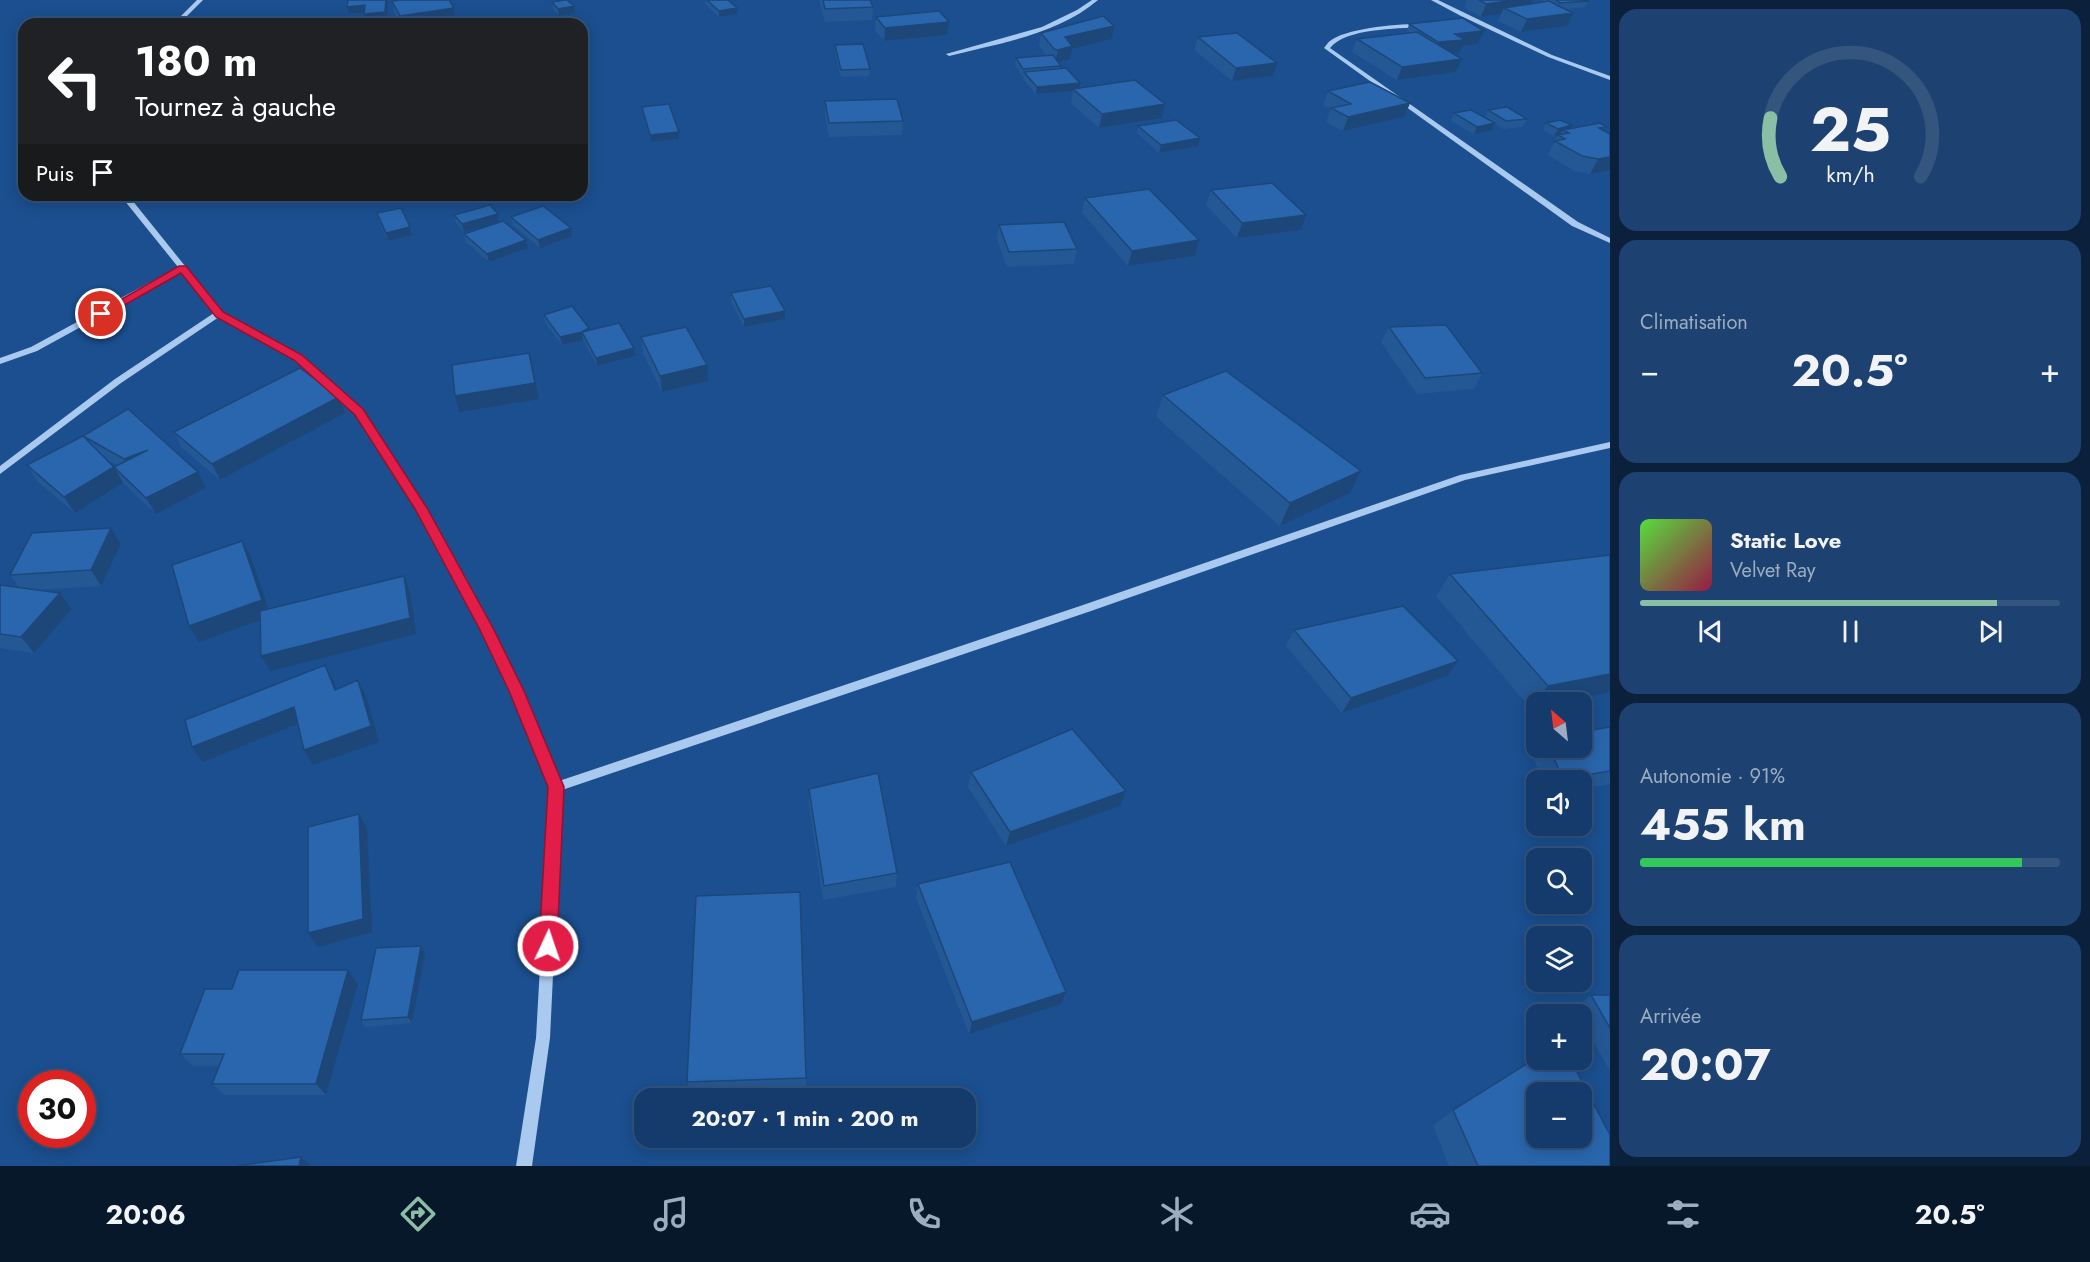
<!DOCTYPE html>
<html lang="fr">
<head>
<meta charset="utf-8">
<style>
  :root { --surface:#143b6b; --page:#1d4271; --text:#f1f3f6; --muted:#9dadc1; --line:#33557e; --accent:#8abfa5 }
  body { margin:0; font-family:Jost,sans-serif; background:var(--page); color:var(--text); height:100vh; display:flex; flex-direction:column; font-size:22px; white-space:nowrap }
  * { box-sizing:border-box; margin:0 }
  p { font-size:20px; color:var(--muted) }
  .icon { flex:none; width:33px; height:33px; fill:none; stroke:currentColor; stroke-width:2; stroke-linecap:round; stroke-linejoin:round }
  .map { position:relative; flex:1; overflow:hidden }
  .drawer { display:flex; flex-direction:column; gap:9px; padding:9px; background:#0b203b; width:480px }
  .drawer>* { flex:none }
  .top-card { position:absolute; left:18px; top:18px; width:570px; height:183px; border-radius:18px; box-shadow:0 3px 15px #0003,0 0 0 2px var(--line); background:#202124; color:#fff; overflow:hidden }
  .needle { width:39px; rotate:332deg }
  .fabs { position:absolute; left:1526px; top:692px; display:grid; gap:12px }
  .fabs a { display:grid; place-items:center; width:66px; height:66px; border-radius:12px; background:var(--surface); box-shadow:0 3px 15px #0003,0 0 0 2px var(--line); font-size:30px }
  .speed { position:absolute; left:18px; top:1070px; display:flex; gap:12px; font-size:30px; font-weight:700; text-align:center }
  .speed>* { display:grid; place-content:center; width:78px; height:78px; border-radius:50%; background:var(--surface); box-shadow:0 3px 15px #0003,0 0 0 2px var(--line); line-height:1 }
  .speed .limit { border:9px solid #d22; background:#fff; color:#111 }
  .pin { position:absolute; display:grid; place-items:center; width:51px; height:51px; color:#fff; margin:-26px; border:3px solid #fff; border-radius:50%; box-shadow:0 2px 6px #0007 }
  .me { position:absolute; width:66px; margin:-33px; rotate:3deg; stroke-linejoin:round; filter:drop-shadow(0 0 4px #0008) }
  .turn { display:flex; align-items:center; gap:21px; height:126px; padding:0 18px; font-size:27px }
  .turn .icon { width:78px; height:78px; stroke-width:2.5 }
  .turn b { display:block; font-size:42px; line-height:51px }
  .then { display:flex; align-items:center; height:57px; padding:0 18px; background:#0003; gap:12px; font-size:22px }
  .big { font-size:45px; font-weight:700; line-height:1.1 }
  .drawer .widget { flex:1; display:flex; flex-direction:column; justify-content:center; gap:9px; min-width:0; padding:0 21px; border-radius:18px; background:var(--page) }
  .drawer .dial { align-items:center; gap:0 }
  .dial svg { height:156px; overflow:visible; fill:none; stroke:var(--line); stroke-width:7; stroke-linecap:round; text-anchor:middle }
  .dial text { fill:var(--text); stroke:none }
  .song { display:flex; align-items:center; gap:18px }
  .cover { width:72px; height:72px; border-radius:9px; background:linear-gradient(135deg,hsl(110 70% 55%),hsl(340 70% 35%)) }
  .played { height:6px; border-radius:3px; background:linear-gradient(90deg,var(--accent) 85%,var(--line) 85%) }
  .keys { display:flex; justify-content:space-around; direction:ltr }
  .heat { display:flex; justify-content:space-between; align-items:center; font-size:33px; direction:ltr }
  .charge { height:9px; border-radius:4px; background:linear-gradient(90deg,#34c759 91%,var(--line) 0) }
  .trip { position:absolute; left:634px; top:1088px; width:342px; height:60px; border-radius:18px; background:var(--surface); box-shadow:0 3px 15px #0003,0 0 0 2px var(--line); font-weight:700; line-height:60px; text-align:center }
  .tab-bar { display:flex; height:96px; justify-content:space-around; align-items:center; background:#08182b; color:var(--muted) }
  .tab-bar .icon { width:42px; height:42px }
  .tab-bar .active { color:var(--accent) }
  .tab-bar b { font-size:27px; color:var(--text) }
  main { display:flex; flex:1; min-height:0 }
  .map>svg:first-child { display:block }
  .lines { fill:none; stroke-linecap:round; stroke-linejoin:round }
  .minor { fill:#a9c9ee; fill-rule:evenodd }
  .wall { fill:#245895; fill-rule:evenodd }
  .shaded-wall { fill:#1d4779 }
  .building { fill:#2a66ad; stroke:#1d4779; stroke-width:1.5; fill-rule:evenodd }
  .route { fill:#e11d48; stroke:#92132f; stroke-width:1.5 }
</style>
</head>
<body>
<main>
<div class="map">
<svg width="1610" height="1166" viewBox="0 0 1610 1166">
  <rect width="100%" height="100%" fill="#1b4f8f"/>
  <g class="lines">
    <path class="minor" d="M197,0H203L179,24H173Z
      M1092,0H1098C1057,35 999,43 949,56L946,54L1042,27L1077,10Z
      M1431,0H1438L1552,55L1610,76V80L1548,57L1461,16Z
      M1423,24V26L1421,27C1397,29 1346,28 1330,48L1578,222L1610,238V243L1572,226L1324,48C1325,47 1329,41 1330,41C1345,28 1403,23 1423,24Z
      M120,195H128L222,312L301,355L362,410L426,508L491,628L522,691L559,781L1083,605L1460,475L1610,442V448L1465,480L1091,611L562,790L550,1038L532,1166H516L536,1038L550,787L510,691L481,628L417,509L356,414L295,359L219,317L121,383L0,474V466L115,379L214,313L181,272L37,351L0,364V358L31,347L178,267Z"/>
  </g>
  <path class="wall" d="M705,0H728L737,8V14L719,17L706,5Z
    M819,0H870L873,7L872,20L825,22Z
    M1467,0H1533L1531,4L1545,2L1542,0H1587L1588,1L1585,7L1565,9L1573,13L1567,26L1521,32L1498,21L1501,14L1481,17L1464,7Z
    M392,1L454,8L456,21L437,24H400L395,14Z
    M552,2L575,13L559,16L553,9Z
    M876,17L947,35L884,41L875,30Z
    M1409,24L1484,31L1478,44L1462,46L1459,53L1453,54L1462,59L1456,72L1397,80L1352,52L1357,39L1406,34Z
    M1041,33L1112,39L1072,49L1070,59L1058,62L1061,66V68L1079,88L1165,104L1162,118L1099,128L1071,103L1073,91L1036,94L1023,79L1024,76H1022L1015,65L1016,58L1047,56L1039,46Z
    M1198,37L1277,63L1273,76L1232,81L1194,50Z
    M835,45L870,69L869,76L841,77L835,52Z
    M1328,91L1410,103L1404,117L1343,131L1326,122L1331,109L1323,105Z
    M825,101L903,121L902,135L829,137L825,115Z
    M642,107L679,139L651,142L643,114Z
    M1488,110L1527,119L1523,127L1503,129L1495,124L1492,131L1474,134L1451,121L1454,113L1492,122L1485,117Z
    M1546,123L1572,125L1570,128L1605,131L1610,170L1590,174L1574,171L1548,155L1558,135L1554,136L1543,130Z
    M1138,126L1198,146L1159,153L1137,133Z
    M1211,190L1301,230L1237,238L1206,205Z
    M1085,198L1195,256L1128,266L1082,213Z
    M377,213L410,227L412,235L388,241L379,221Z
    M454,215L499,222L464,232L456,223Z
    M511,217L572,236L540,248L513,225Z
    M999,225L1077,249L1074,264L1007,267L997,240Z
    M464,234L526,240L528,248L489,262L466,242Z
    M731,293L785,311V319L744,327L731,301Z
    M544,315L589,330L634,348L635,356L597,366L583,340L562,345L545,323Z
    M1389,327L1482,373L1474,389L1417,394L1381,342Z
    M641,337L708,381L662,392L643,353Z
    M1163,395L1350,493L1280,526L1156,417Z
    M339,397L345,413L220,480L182,448L174,432Z
    M83,436L198,472L206,488L156,514L123,483L75,513L37,481L27,465ZM107,460L117,465L114,467Z
    M111,528L121,544L101,586L37,590L60,593L72,609L34,653L0,648V585L19,587L10,575Z
    M1450,574L1610,692L1530,708L1436,596Z
    M1294,630L1447,676L1342,713L1286,646Z
    M1610,727V784L1581,789V780H1543L1531,753L1536,747H1581Z
    M971,772L1126,791L1120,806L1006,846L968,787Z
    M809,789L897,873L896,887L823,900L809,804Z
    M918,884L1061,1004L969,1034L916,898Z
    M421,946L425,953L412,1023L365,1027L361,1020Z
    M348,970L358,984L326,1095H225L212,1084L219,1066H193L180,1054Z
    M1591,995H1610V1071L1581,1019V1014H1578L1575,1008Z
    M806,1078V1094L691,1098L687,1082Z
    M1453,1110L1610,1166H1449L1433,1126Z"/>
  <path class="shaded-wall" d="M386,0H388V2L387,19L366,21L364,14Z
    M1517,0H1533L1528,11L1504,8L1501,14L1481,17L1486,4Z
    M365,5L367,12L349,13L347,7Z
    M574,6L575,13L559,16L558,9Z
    M454,8L456,21L437,24H402L400,16Z
    M737,8V14L719,17V11Z
    M1573,13L1567,26L1521,32L1527,19Z
    M949,22L947,35L884,41L885,28Z
    M1114,26L1112,39L1072,49L1070,59L1055,63L1058,50L1065,37Z
    M1484,31L1478,44L1462,46L1459,53L1433,56L1438,42L1455,34Z
    M1462,59L1456,72L1397,80L1402,67Z
    M1277,63L1273,76L1232,81L1236,68Z
    M1080,83L1079,90L1073,89V91L1036,94L1037,87Z
    M1410,103L1404,117L1343,131L1348,117Z
    M1165,104L1162,118L1099,128L1102,114Z
    M1495,123L1492,131L1474,134L1477,127Z
    M1572,125L1568,133L1563,130L1560,135L1554,136L1558,129Z
    M679,132V139L651,142L650,135Z
    M1200,138L1198,146L1159,153L1161,145Z
    M1610,157V170L1590,174L1598,159Z
    M498,214L499,222L464,232L462,224Z
    M1306,215L1301,230L1237,238L1242,223Z
    M410,227L412,235L388,241L386,233Z
    M571,228L572,236L540,248L538,240Z
    M526,240L528,248L489,262L487,254Z
    M1199,240L1195,256L1128,266L1132,251Z
    M785,311V319L744,327V319Z
    M582,332L583,340L562,345L560,337Z
    M634,348L635,356L597,366L596,358Z
    M529,353L539,399L459,412L455,396Z
    M707,365L708,381L662,392L660,376Z
    M339,397L345,413L220,480L212,464Z
    M148,450L134,475L124,459Z
    M114,467L123,483L75,513L64,497Z
    M1361,471L1350,493L1280,526L1290,503Z
    M198,472L206,488L156,514L146,498Z
    M111,528L121,544L101,586L91,570Z
    M242,541L251,557L271,616L199,642L189,626Z
    M404,576L410,592L416,634L270,671L261,656Z
    M60,593L72,609L34,653L21,637Z
    M1458,661L1447,676L1342,713L1351,698Z
    M325,665L333,680L343,706L335,690Z
    M1610,674V692L1562,702H1536V707L1530,708L1548,686Z
    M358,680L366,696L379,742L313,765L304,750Z
    M294,707L302,722L203,762L192,747Z
    M1126,791L1120,806L1006,846L1010,832Z
    M359,814L367,829L372,932L318,947L308,933Z
    M421,946L425,953L412,1023L408,1017Z
    M348,970L358,984L326,1095L316,1084Z
    M1066,992L1061,1004L969,1034L972,1022Z
    M301,1157L311,1166H299Z"/>
  <path class="building" d="M348,0H386L385,12L364,14L365,5L347,7Z
    M399,0H449L454,8L400,16L392,1Z
    M565,0H567L574,6L558,9L552,2Z
    M707,0H728L737,8L719,11Z
    M823,0H870L873,7L825,9Z
    M1479,0H1517L1486,4Z
    M1556,0H1587L1588,1L1560,3Z
    M1549,1L1573,13L1527,19L1504,8Z
    M939,11L949,22L885,28L876,17Z
    M1103,16L1114,26L1065,37L1072,46L1058,50L1054,49L1041,33Z
    M1463,18L1484,31L1455,34L1465,40L1438,42L1409,24Z
    M1417,32L1462,59L1402,67L1357,39Z
    M1237,33L1277,63L1236,68L1198,37Z
    M863,44L870,69L841,70L835,45Z
    M1053,55L1061,66L1023,69L1016,58Z
    M1066,68L1080,83L1037,87L1024,72Z
    M1135,80L1165,104L1102,114L1073,89Z
    M1370,82L1410,103L1348,117L1331,108L1351,104L1328,91Z
    M897,99L903,121L829,123L825,101Z
    M669,104L679,132L650,135L642,107Z
    M1507,107L1527,119L1506,121L1488,110Z
    M1471,110L1495,123L1477,127L1454,113Z
    M1176,120L1200,138L1161,145L1138,126Z
    M1560,120L1572,125L1558,129L1546,123Z
    M1600,123L1607,127L1599,128L1610,134V157L1598,159L1582,156L1555,141L1565,139L1558,135L1569,133L1563,130Z
    M1272,183L1306,215L1242,223L1211,190Z
    M1149,189L1199,240L1132,251L1085,198Z
    M490,205L498,214L462,224L454,215Z
    M543,206L571,228L538,240L511,217Z
    M401,208L410,227L386,233L377,213Z
    M503,221L526,240L487,254L464,234Z
    M1064,222L1077,249L1009,252L999,225Z
    M771,286L785,311L744,319L731,293Z
    M572,306L589,328L582,332L560,337L544,315Z
    M619,323L634,348L596,358L582,332Z
    M1446,325L1482,373L1425,378L1389,327Z
    M686,327L707,365L660,376L641,337Z
    M529,353L535,383L455,396L452,365Z
    M300,368L339,397L212,464L174,432Z
    M1226,371L1361,471L1290,503L1163,395Z
    M128,409L198,472L146,498L114,467L64,497L27,465L83,436ZM83,436L124,459L148,450L114,467Z
    M111,528L91,570L10,575L32,533Z
    M242,541L262,600L189,626L172,565Z
    M1610,555V674L1548,686L1450,574Z
    M404,576L410,618L261,656L260,611Z
    M0,585L60,593L21,637L0,634Z
    M1403,606L1458,661L1351,698L1294,630Z
    M325,665L335,690L358,680L371,726L304,750L294,707L192,747L185,720Z
    M1610,727V771L1563,779L1549,747H1581V732Z
    M1072,729L1126,791L1010,832L971,772Z
    M878,773L897,873L824,886L809,789Z
    M359,814L363,919L308,933V827Z
    M1010,862L1066,992L972,1022L918,884Z
    M800,892L806,1078L687,1082L696,896Z
    M421,946L408,1017L361,1020L376,948Z
    M239,970H348L316,1084H212L224,1054H180L205,989H232Z
    M1591,995H1610V1028Z
    M1536,1058V1059H1570L1610,1135V1166H1478L1453,1110ZM1536,1092H1581V1137H1536Z
    M301,1157L299,1166H236Z"/>
  <path class="route" d="M179,266H186L223,312L302,355L363,409L427,508L493,628L524,691L564,787L557,946L554,952L548,955L542,952L539,946L548,787L509,691L479,628L415,509L355,415L294,360L216,317L181,273L105,316L101,317L96,314Z"/>
</svg>
<div class="fabs">
<a><svg class="needle" viewBox="-14 -14 28 28"><path d="M0-13l5 13h-10z" fill="#e53935"/><path d="M0 13l5-13h-10z" fill="#9dadc1"/></svg></a>
<a><svg class="icon" aria-label="sound" viewBox="0 0 24 24"><path d="M4 9h4l5-4v14l-5-4H4zM17 9q2 3 0 6"/></svg></a>
<a><svg class="icon" aria-label="search" viewBox="0 0 24 24"><circle cx="10" cy="10" r="6"/><path d="M15 15l6 6"/></svg></a>
<a><svg class="icon" aria-label="layers" viewBox="0 0 24 24"><path d="M12 4l9 5-9 5-9-5zM3 14l9 5 9-5"/></svg></a>
<a>+</a>
<a>−</a>
</div>
<div class="speed"><div class="limit">30</div></div>
<div class="pin" style="left:101px;top:314px;background:#d93025"><svg class="icon" aria-label="arrive" viewBox="0 0 24 24"><path d="M6 21V4h12l-3 4 3 4H6"/></svg></div>
<svg class="me" style="left:548px;top:946px" viewBox="-20 -20 40 40"><circle r="17" fill="#e11d48" stroke="#fff" stroke-width="3"/><path d="M0-11L8 9 0 5-8 9z" fill="#fff"/></svg>
<div class="trip">20:07 · 1 min · 200 m</div>
<div class="top-card">
<div class="turn"><svg class="icon" aria-label="left" viewBox="0 0 24 24"><path d="M17 20v-9H6M10 6l-5 5 5 5"/></svg><div><b>180 m</b>Tournez à gauche</div></div>
<div class="then">Puis<svg class="icon" aria-label="arrive" viewBox="0 0 24 24"><path d="M6 21V4h12l-3 4 3 4H6"/></svg></div>
</div>
</div>
<section class="drawer">
<div class="widget dial"><svg viewBox="0 0 100 80">
<path d="M14 69A42 42 0 1 1 86 69"/>
<path d="M14 69A42 42 0 0 1 9 39" stroke="#8abfa5"/>
<text x="50" y="56" font-size="32" font-weight="700">25</text>
<text x="50" y="72" font-size="11">km/h</text>
</svg></div>
<div class="widget"><p>Climatisation</p>
<div class="heat"><a>−</a><b class="big">20.5°</b><a>+</a></div>
</div>
<div class="widget">
<div class="song"><i class="cover"></i><div><b>Static Love</b><p>Velvet Ray</p></div></div>
<div class="played"></div>
<div class="keys"><svg class="icon" aria-label="previous" viewBox="0 0 24 24"><path d="M18 5L8 12l10 7zM5 5v14"/></svg><svg class="icon" aria-label="pause" viewBox="0 0 24 24"><path d="M8 5v14M16 5v14"/></svg><svg class="icon" aria-label="next" viewBox="0 0 24 24"><path d="M6 5l10 7-10 7zM19 5v14"/></svg></div>
</div>
<div class="widget"><p>Autonomie · 91%</p><b class="big">455 km</b><div class="charge"></div></div>
<div class="widget"><p>Arrivée</p><b class="big">20:07</b></div>
</section>
</main>
<nav class="tab-bar">
<b>20:06</b>
<svg class="icon active" aria-label="directions" viewBox="0 0 24 24"><path d="M12 3l9 9-9 9-9-9zM9 14v-3h6M13 9l2 2-2 2"/></svg>
<svg class="icon" aria-label="music" viewBox="0 0 24 24"><path d="M9 18V5l10-2v13"/><circle cx="6" cy="18" r="3"/><circle cx="16" cy="16" r="3"/></svg>
<svg class="icon" aria-label="phone" viewBox="0 0 24 24"><path d="M5 4h4l2 5-3 2q2 4 5 5l2-3 5 2v4C11 20 4 13 5 4z"/></svg>
<svg class="icon" aria-label="climate" viewBox="0 0 24 24"><path d="M12 3v18M4 7l16 10M4 17L20 7"/></svg>
<svg class="icon" aria-label="car" viewBox="0 0 24 24"><path d="M5 17H2v-5l4-1 3-4h7l3 4 3 1v5h-3M9 17h6M6 11h13"/><circle cx="7" cy="17" r="2"/><circle cx="17" cy="17" r="2"/></svg>
<svg class="icon" aria-label="filters" viewBox="0 0 24 24"><path d="M4 7h16M4 17h16"/><circle cx="9" cy="7" r="2"/><circle cx="15" cy="17" r="2"/></svg>
<b>20.5°</b>
</nav>
</body>
</html>
